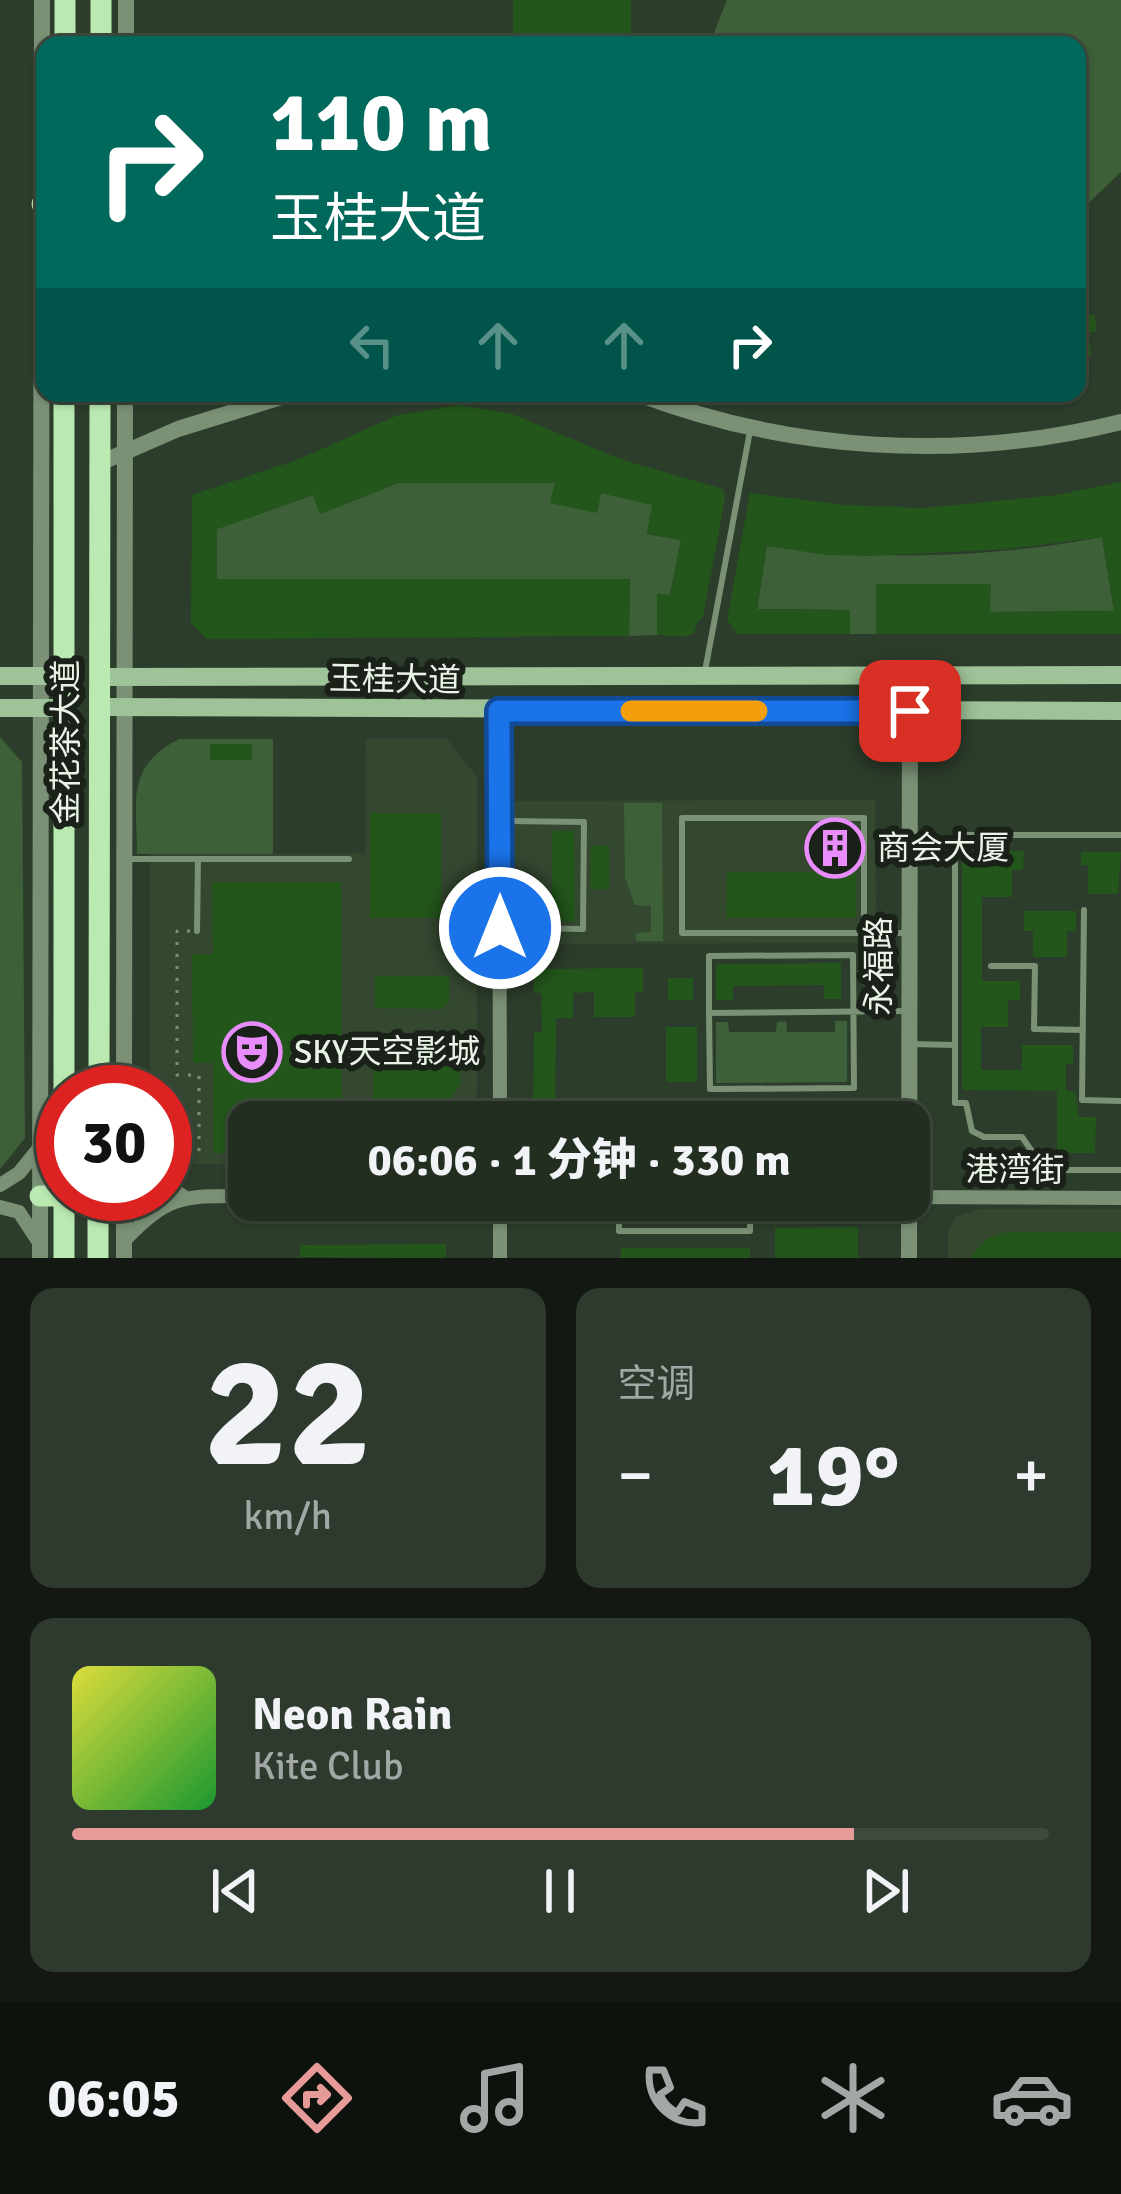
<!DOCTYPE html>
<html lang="zh">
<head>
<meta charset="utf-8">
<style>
  :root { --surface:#222e20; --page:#2e3a2d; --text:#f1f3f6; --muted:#a2a8a5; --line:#3f4a3e; --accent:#e69b98 }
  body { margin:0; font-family:Signika,"Noto Sans SC",sans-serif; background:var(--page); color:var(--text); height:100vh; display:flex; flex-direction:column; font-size:45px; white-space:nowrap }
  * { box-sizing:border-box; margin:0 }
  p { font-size:39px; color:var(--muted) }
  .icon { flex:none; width:66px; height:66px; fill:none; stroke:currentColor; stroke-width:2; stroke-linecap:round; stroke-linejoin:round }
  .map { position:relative; height:1258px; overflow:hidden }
  .panel { display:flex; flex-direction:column; gap:30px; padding:30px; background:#131912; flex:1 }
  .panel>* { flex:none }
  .top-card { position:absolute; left:36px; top:36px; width:1050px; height:366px; border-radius:24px; box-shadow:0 3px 9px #0004,0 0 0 3px var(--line); background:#00695c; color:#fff; overflow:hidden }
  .speed { position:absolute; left:36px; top:1065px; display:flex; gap:24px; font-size:60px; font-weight:700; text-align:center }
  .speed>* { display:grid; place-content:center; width:156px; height:156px; border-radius:50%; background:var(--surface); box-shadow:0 3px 9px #0004,0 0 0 3px var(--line); line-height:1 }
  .speed .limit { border:18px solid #d22; background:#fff; color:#111 }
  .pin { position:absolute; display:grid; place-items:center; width:102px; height:102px; color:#fff; margin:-51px; border-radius:24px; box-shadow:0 6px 18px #0006 }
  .me { position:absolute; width:132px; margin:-66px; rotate:0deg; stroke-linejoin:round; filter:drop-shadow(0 0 9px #0008) }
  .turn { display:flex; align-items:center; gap:42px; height:252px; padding:0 36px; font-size:54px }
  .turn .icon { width:156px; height:156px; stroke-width:2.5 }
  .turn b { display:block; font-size:84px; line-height:102px }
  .lanes { display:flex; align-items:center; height:114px; padding:0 36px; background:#0003; justify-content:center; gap:60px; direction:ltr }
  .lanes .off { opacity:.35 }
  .big { font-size:90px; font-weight:800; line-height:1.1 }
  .panel .card { flex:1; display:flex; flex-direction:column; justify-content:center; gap:18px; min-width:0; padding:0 42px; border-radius:24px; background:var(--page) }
  .panel .dial { align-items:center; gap:0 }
  .dial b { font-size:156px; line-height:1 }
  .song { display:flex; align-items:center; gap:36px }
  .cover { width:144px; height:144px; border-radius:18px; background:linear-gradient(135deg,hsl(60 70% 55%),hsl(130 70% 35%)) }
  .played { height:12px; border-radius:6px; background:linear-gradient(90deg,var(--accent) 80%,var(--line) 80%) }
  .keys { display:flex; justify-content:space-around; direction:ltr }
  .heat { display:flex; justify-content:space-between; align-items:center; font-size:66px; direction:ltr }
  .panel .tiles { flex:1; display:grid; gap:30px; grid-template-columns:1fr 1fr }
  .card:last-child { grid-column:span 2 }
  .trip { position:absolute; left:228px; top:1101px; width:702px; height:120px; border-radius:24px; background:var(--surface); box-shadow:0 3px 9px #0004,0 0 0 3px var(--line); font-weight:800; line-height:120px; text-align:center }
  .dock { display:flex; height:192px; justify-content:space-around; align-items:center; background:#0e120d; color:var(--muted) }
  .dock .icon { width:84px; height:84px }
  .dock .selected { color:var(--accent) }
  .dock b { font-size:54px; color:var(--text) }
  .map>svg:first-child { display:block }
  .built { fill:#344830 }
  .green { fill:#3d6038 }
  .building { fill:#23561b }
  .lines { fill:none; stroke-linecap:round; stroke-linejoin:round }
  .path { stroke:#808d7e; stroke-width:3; stroke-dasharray:3 9; stroke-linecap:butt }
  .service { stroke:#7a9176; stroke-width:6 }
  .minor { stroke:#7a9176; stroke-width:14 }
  .tertiary { stroke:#7a9176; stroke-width:16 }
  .secondary { stroke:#9ec398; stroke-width:18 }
  .primary { stroke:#baeab2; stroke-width:21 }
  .route-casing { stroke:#114b97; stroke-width:30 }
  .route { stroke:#1a73e8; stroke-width:21 }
  .slow { stroke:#f59e0b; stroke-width:21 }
  .labels { text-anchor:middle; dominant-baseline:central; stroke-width:12; stroke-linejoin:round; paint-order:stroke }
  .street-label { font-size:33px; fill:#e9f3e7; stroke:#1a2119 }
  .poi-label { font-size:33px; fill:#e9f3e7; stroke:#1a2119; text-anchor:start }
</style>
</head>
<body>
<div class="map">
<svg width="1121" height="1258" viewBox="0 0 1121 1258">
  <rect width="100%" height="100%" fill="#2d3d2b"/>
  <path class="built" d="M366,739H447L477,777V1122H249V1164H165V1092H150V854L365,853Z
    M875,800L876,943L514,944L513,801Z
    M876,1098V1122H661V1099Z
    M978,1209H1121V1258H948V1230L956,1217Z"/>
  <path class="green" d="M727,0H1121V172L1077,214V45H709Z
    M398,483H555L551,503L597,512L601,493L660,506L658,518L650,517L647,534L681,540L670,595H657V635L629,636L630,580L217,579V529L313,495L320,514Z
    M1102,537L1114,611L974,612L933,584H876V634H850V610L757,609L767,546C877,561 993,558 1102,537Z
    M0,737L22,762L25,1138L0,1169Z
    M179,739H273V854H137C137,800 125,767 179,739Z
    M624,803H662L663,941H636V933L651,932V906L635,905L625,877Z
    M786,1021L787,1032H835V1021H847V1082L716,1083V1022H728L729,1032H776L777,1022Z"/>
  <path class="building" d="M513,0H631V45H513Z
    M1094,314L1097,331L1088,333L1092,355L1077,358V317Z
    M458,405L512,414L620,459L723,489L725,498L703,617L698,621L694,633L685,637L657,635V594L670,595L681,540L647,534L652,505L601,493L597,513L550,503L555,483H398L320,514L313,495L217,529V579H630L629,636L207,639L191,623L192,495L297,460L398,415Z
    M1121,482V634H876V584H991L990,612L1114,611L1102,537L1009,549L870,556L826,555L767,546L757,609L850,610V634H738L727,620L750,493L846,505L925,508L1057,495Z
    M210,744H252V760H210Z
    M370,813H441V918H370Z
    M814,826H856V918H726L727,872H813Z
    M552,831H574L575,921H552Z
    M591,846H609V889H591Z
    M1024,851L1023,870H1012V897H982V981H1020V1001L1008,1000V1027H981V1070H1022V1045H1073V1064H1066V1091L962,1090V852Z
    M1081,852H1121L1118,894H1088V865H1081Z
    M212,882H341L342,1122H249V1153H213V1063H193L192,954H213Z
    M1024,911H1076V931H1067V957H1033V931H1024Z
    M841,963V999H824V985L733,986V1000H716V964Z
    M643,968V992H635V1017H594V992L573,993V1018H556L555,1122H533L534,1032H542L541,993H534V969Z
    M375,976H449V1004H444V1009L375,1008Z
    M668,978H693V1000H668Z
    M666,1027H697V1082H666Z
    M427,1056H460V1084L450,1098L435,1104H373V1069H427Z
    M1057,1091H1075L1079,1117H1096L1095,1153H1057Z
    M858,1227V1258H775V1228Z
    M1006,1232H1121V1258H970L986,1239Z
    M446,1244V1257L440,1258L300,1257V1245Z
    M621,1248H750V1258H621Z"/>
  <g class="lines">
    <path class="path" d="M190,931H177V1075H199V1154"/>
    <path class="service" d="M705,671L750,431
      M1121,835H955V1103H966L972,1131L984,1137H1022L1045,1170H1121
      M125,859H349
      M1084,910L1082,1100L1121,1101
      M502,928L583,929L584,822L503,821
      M197,931L198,859
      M864,933V818H682V933H906
      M991,966H1035L1034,1029L1083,1030
      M709,1013V956L853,955L854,1088L710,1089L709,1013L906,1011
      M910,1044L955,1045
      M619,1200V1231H750V1200"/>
    <path class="minor" d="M499,711L500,1122
      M165,1184L183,1196
      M0,1185L19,1173L40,1147
      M909,1197L1121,1198
      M0,1207L19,1212L40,1244
      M124,1241C169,1193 186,1196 249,1196
      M500,1258V1200"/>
    <path class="tertiary" d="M126,0V45
      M636,393C789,452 962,462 1121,422
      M100,463L178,429L294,393
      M124,1092L125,393
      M124,1194V1258
      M40,1258L42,0
      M909,1258L910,674"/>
    <path class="secondary" d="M0,676H64
      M99,677L1121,675
      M99,707L1121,711
      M0,708H64"/>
    <path class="primary" d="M65,45V0
      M101,45V0
      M42,204H45
      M64,1092V393
      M99,1092L100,393
      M40,1196H64
      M98,1196H124
      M64,1258V1194
      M98,1258V1194"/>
  </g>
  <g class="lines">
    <g class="route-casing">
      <path id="route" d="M500,928L499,711H910"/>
    </g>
    <use href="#route" class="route"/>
    <path class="slow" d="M631,711H757"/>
  </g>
  <defs>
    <g id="building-ring" transform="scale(3)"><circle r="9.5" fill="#1a2119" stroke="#ea8dfc" stroke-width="1.5"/><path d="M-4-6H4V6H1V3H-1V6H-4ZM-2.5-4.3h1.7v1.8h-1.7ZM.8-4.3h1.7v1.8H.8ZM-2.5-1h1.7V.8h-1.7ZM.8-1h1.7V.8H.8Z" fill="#ea8dfc"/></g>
    <g id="theatre-ring" transform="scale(3)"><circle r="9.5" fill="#1a2119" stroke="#ea8dfc" stroke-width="1.5"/><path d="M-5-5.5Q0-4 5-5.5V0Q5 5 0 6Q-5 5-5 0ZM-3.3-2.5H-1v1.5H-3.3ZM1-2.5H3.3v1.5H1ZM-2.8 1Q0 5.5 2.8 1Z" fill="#ea8dfc"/></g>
  </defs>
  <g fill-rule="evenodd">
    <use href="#building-ring" x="835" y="848"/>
    <use href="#theatre-ring" x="252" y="1052"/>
  </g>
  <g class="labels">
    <g class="street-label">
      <text transform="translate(395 680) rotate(1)">玉桂大道</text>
      <text transform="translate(66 742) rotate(-90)">金花茶大道</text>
      <text transform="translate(879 966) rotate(-90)">永福路</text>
      <text x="1015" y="1170">港湾街</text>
    </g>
    <g class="poi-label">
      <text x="877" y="848">商会大厦</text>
      <text x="294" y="1052">SKY天空影城</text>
    </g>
  </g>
</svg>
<div class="speed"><div class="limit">30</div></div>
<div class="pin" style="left:910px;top:711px;background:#d93025"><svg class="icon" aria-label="arrive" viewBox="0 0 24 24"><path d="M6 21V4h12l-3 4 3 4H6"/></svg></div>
<svg class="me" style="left:500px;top:928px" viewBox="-20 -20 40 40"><circle r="17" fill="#1a73e8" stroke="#fff" stroke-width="3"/><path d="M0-11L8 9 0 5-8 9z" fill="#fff"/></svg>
<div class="trip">06:06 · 1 分钟 · 330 m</div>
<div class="top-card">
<div class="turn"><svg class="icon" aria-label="right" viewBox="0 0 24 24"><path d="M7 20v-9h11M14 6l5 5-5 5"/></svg><div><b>110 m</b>玉桂大道</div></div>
<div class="lanes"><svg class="icon off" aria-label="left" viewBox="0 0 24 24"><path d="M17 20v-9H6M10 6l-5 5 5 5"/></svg><svg class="icon off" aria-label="ahead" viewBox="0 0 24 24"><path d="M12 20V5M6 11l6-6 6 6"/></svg><svg class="icon off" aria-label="ahead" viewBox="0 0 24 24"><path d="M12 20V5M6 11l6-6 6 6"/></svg><svg class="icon" aria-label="right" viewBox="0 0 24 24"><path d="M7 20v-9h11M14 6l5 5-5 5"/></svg></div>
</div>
</div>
<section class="panel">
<div class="tiles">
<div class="card dial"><b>22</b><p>km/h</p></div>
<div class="card"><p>空调</p>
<div class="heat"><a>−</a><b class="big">19°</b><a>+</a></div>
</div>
<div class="card">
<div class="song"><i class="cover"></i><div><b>Neon Rain</b><p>Kite Club</p></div></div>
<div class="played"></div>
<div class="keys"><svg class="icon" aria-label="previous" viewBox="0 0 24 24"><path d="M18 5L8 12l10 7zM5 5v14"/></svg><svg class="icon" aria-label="pause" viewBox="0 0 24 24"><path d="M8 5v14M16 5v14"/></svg><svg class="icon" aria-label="next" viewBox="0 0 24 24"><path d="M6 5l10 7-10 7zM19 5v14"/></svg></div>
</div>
</div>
</section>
<nav class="dock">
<b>06:05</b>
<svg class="icon selected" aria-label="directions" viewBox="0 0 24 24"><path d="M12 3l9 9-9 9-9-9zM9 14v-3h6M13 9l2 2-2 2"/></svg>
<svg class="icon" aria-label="music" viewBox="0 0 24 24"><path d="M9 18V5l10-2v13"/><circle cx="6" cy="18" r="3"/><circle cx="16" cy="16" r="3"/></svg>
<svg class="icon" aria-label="phone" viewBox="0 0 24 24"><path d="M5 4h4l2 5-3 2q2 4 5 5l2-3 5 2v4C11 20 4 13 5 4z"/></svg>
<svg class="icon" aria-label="climate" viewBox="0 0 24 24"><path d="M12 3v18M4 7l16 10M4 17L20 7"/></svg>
<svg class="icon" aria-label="car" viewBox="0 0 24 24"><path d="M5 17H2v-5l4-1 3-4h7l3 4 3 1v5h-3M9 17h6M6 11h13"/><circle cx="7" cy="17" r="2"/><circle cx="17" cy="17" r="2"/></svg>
</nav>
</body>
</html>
